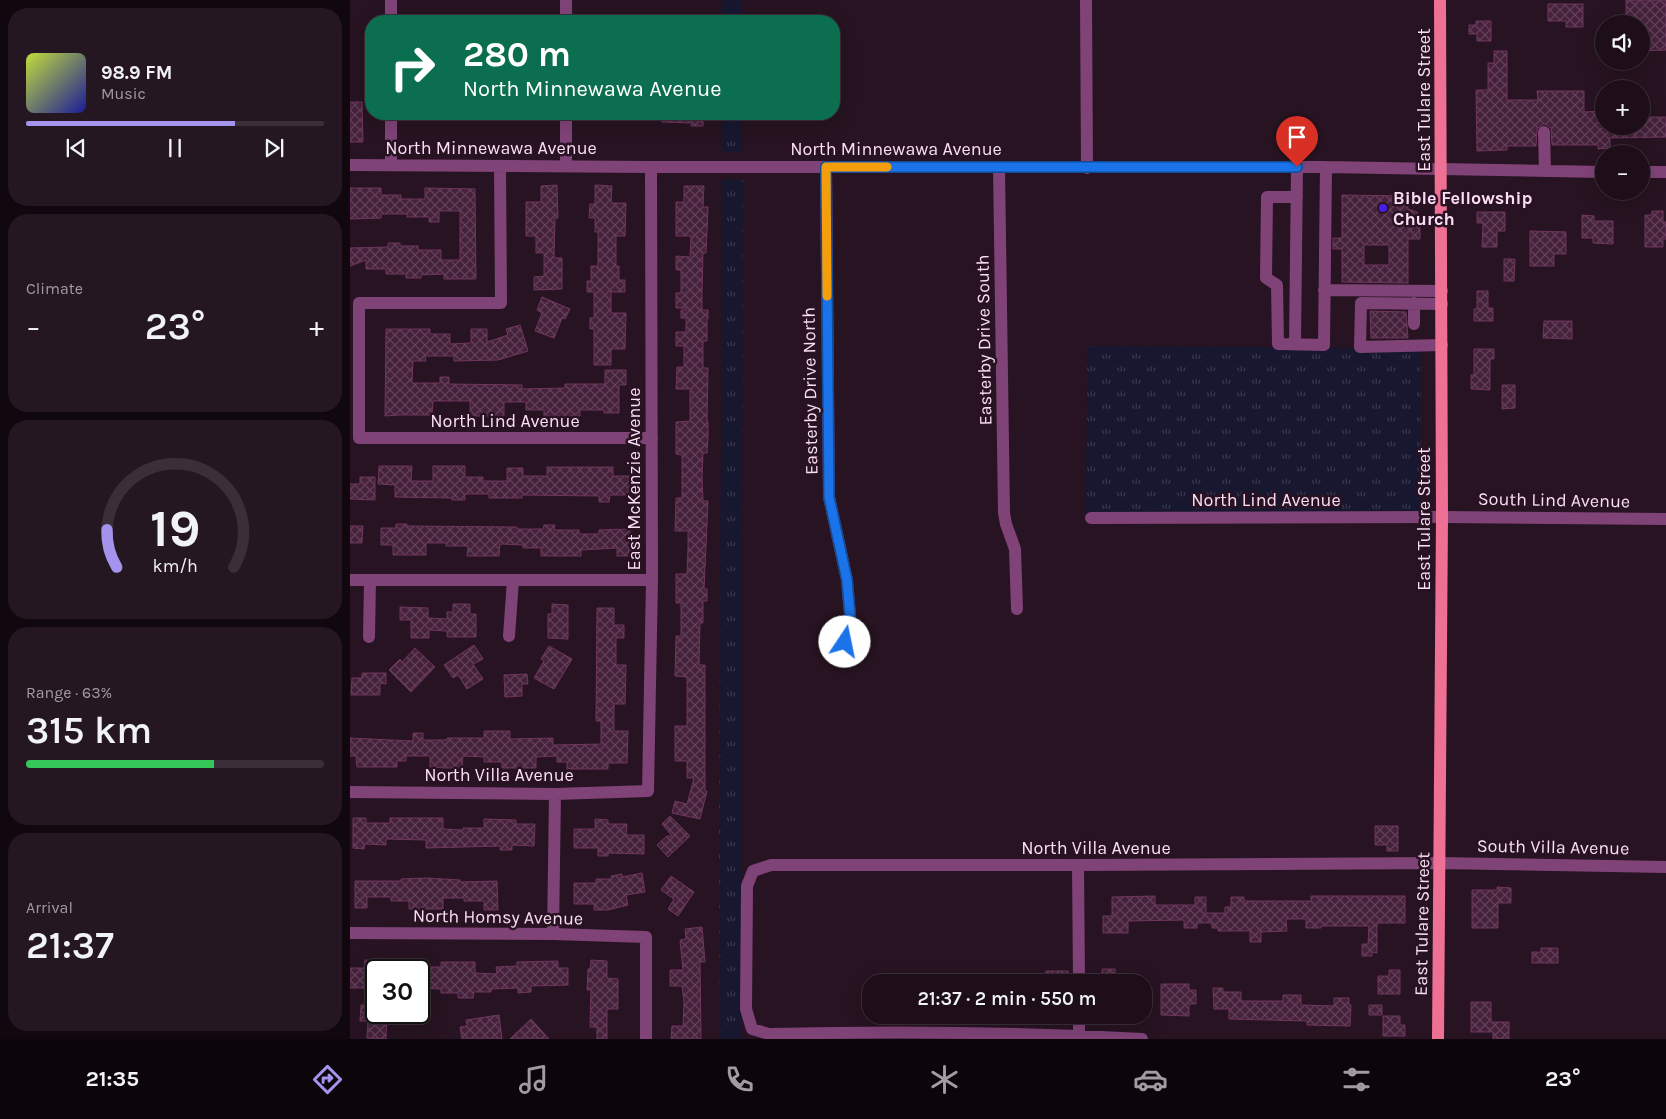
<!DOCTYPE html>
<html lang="en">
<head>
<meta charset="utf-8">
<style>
  :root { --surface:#1d0e19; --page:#251722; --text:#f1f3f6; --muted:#a09ca2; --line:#3b2e38; --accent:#a494ee }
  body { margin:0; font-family:Karla,sans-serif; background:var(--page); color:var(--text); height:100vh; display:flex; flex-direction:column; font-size:19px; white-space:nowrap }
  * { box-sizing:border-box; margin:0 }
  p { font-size:16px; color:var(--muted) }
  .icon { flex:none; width:28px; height:28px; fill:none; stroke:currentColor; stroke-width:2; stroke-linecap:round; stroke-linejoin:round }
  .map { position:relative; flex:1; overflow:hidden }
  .details { display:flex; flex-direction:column; gap:8px; padding:8px; background:#10080e; width:350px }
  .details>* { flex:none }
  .top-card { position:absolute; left:15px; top:15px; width:475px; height:105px; border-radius:20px; box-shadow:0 5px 20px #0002,0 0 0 1px var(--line); background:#0b6e4f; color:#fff; overflow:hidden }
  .controls { position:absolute; left:1245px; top:15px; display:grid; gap:10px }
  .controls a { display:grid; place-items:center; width:55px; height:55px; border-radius:50%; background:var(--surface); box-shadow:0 5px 20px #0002,0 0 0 1px var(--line); font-size:25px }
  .speed { position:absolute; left:15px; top:959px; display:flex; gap:10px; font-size:25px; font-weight:700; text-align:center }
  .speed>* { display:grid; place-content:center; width:65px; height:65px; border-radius:50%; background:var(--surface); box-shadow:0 5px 20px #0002,0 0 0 1px var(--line); line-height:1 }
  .speed .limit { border:2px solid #111; border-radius:8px; background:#fff; color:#111 }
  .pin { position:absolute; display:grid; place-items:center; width:42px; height:42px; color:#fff; margin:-51px -21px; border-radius:50% 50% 50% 0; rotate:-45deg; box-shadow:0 0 5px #0007 }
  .pin .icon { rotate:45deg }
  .me { position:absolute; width:55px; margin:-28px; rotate:11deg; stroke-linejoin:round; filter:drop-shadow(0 0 4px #0008) }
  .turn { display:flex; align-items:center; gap:18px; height:105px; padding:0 15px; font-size:22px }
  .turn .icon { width:65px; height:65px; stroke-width:2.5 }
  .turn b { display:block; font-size:35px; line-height:42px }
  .big { font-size:38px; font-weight:600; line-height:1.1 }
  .details .widget { flex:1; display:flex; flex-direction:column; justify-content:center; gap:8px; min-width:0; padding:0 18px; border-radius:20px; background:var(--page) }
  .details .dial { align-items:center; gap:0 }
  .dial svg { height:130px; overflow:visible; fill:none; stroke:var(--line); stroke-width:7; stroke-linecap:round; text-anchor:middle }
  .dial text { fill:var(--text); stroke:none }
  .song { display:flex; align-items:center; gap:15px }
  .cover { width:60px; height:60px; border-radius:8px; background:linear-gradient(135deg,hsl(70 70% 55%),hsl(240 70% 35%)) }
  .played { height:5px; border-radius:2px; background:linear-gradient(90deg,var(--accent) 70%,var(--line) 70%) }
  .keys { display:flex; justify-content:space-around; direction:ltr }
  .heat { display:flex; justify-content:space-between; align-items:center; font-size:28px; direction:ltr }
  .charge { height:8px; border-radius:4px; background:linear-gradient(90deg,#34c759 63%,var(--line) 0) }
  .trip { position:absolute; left:512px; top:974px; width:290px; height:50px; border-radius:20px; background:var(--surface); box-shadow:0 5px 20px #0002,0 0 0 1px var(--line); font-weight:600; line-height:50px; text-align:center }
  .tabs { display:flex; height:80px; justify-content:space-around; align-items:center; background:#0c060a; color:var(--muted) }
  .tabs .icon { width:35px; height:35px }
  .tabs .selected { color:var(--accent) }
  .tabs b { font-size:22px; color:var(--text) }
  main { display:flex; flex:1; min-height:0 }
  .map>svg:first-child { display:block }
  .grass { fill:url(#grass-tufts) }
  .building { fill:url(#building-cross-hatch); stroke:#6f365e; fill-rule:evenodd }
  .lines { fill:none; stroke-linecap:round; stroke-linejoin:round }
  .minor { stroke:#804378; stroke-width:12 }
  .major { stroke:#ee7094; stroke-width:12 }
  .route-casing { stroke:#114b97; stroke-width:12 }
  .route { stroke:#1a73e8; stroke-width:9 }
  .slow { stroke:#f59e0b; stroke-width:9 }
  .poi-dot { fill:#451fe5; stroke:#271321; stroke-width:2 }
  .labels { text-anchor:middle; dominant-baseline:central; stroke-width:5; stroke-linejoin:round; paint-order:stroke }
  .street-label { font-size:18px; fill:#fbddf5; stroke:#271321 }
  .poi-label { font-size:18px; font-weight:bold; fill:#fbddf5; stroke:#271321; text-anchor:start }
</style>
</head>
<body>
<main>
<section class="details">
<div class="widget">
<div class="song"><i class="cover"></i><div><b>98.9 FM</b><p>Music</p></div></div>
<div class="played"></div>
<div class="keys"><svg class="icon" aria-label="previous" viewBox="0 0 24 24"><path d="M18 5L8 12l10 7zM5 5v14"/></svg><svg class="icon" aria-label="pause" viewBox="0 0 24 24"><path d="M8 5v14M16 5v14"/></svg><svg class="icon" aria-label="next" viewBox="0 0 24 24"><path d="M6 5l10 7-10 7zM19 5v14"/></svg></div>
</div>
<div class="widget"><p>Climate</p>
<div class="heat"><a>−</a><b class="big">23°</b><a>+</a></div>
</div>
<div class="widget dial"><svg viewBox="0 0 100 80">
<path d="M14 69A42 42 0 1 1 86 69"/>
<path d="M14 69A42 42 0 0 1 8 46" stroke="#a494ee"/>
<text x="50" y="56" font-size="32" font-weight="700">19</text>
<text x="50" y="72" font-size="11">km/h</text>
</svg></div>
<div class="widget"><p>Range · 63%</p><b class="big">315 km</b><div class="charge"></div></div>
<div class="widget"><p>Arrival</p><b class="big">21:37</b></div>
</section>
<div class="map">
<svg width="1316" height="1039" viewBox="0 0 1316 1039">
  <defs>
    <pattern id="grass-tufts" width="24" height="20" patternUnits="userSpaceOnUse" patternTransform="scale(1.25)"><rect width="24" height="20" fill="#181730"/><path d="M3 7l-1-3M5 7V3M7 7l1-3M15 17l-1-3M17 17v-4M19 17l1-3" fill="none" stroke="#3a384f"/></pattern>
    <pattern id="building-cross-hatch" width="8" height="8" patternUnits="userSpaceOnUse" patternTransform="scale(1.25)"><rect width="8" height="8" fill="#46213b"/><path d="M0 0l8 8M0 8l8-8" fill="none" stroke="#624158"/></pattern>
  </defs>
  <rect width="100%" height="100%" fill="#271321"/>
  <path class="grass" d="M371,0H392V21H371Z
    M371,114H392V153L371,151Z
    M372,179L393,180L391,1039H370L369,849Z
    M737,346L1071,348V516L736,514Z"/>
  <path class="building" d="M1276,0H1316V50L1291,51V24H1276Z
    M1198,4H1233V27H1216V21H1198Z
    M1126,21H1141V41H1127V34H1119V25H1126Z
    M1144,51H1157V100H1188L1187,91H1234V112L1254,111V126H1291V117H1316V137L1260,138V148L1248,149V145H1202L1201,128L1197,125L1193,124L1187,129L1186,146H1157V150L1127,151L1126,90H1138V63H1144Z
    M0,102H12L13,142H0Z
    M312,114H353V126H341V123L312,122Z
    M207,185L208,218H205L204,258H212V289L184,290V277L194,276V253H186V236H176V202H191V186Z
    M245,185L262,186L261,203H276L275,236H266V266H269V280H275V292H261V313H276L275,349H261V365H244V329H240V318H244V292H237V281H241V266H248V232H245V218H239L240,204H245Z
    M334,186H354L353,207H358L356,253H353L352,294V310H358V319H357V341H353V368H358L357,421H358V437L357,453H353L352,478L353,501H358L354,589H357V601H353V623H350L349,665H355V791H357L350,819L322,813L325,801L337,804L344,778H337V761H325V726H337V677L325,676L326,636H331V603H326V574H337L338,548V531H325L326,498H332V455L326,454V422L340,421V389H326L327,367H334V346H326V332H336V318H331V310H336V308H326V293H331V270H326V256L340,257L341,236H326V202H334Z
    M0,188H31V195H51V199H75V188L125,189L126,279H94V274L71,275V278H56V274H36V269H16V260L0,266V248L38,247V243H50V246H68V250H91V260H110V211H89V222H79V217H57V214H31V218L0,219Z
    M992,195L1058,196V209L1067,212L1070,217V239H1058V283L992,282V249H983V238H992ZM1014,245H1039V265H1014Z
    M1302,211H1313V222H1316V239H1313V247H1295V215H1302Z
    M1127,212H1155V231H1147V247H1132L1133,223H1127Z
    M1232,215L1244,216V221H1263V244L1243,243V238H1232Z
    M1180,231L1216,232V254H1204V266H1180Z
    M1154,259H1165L1164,281H1154Z
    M1127,291H1138V308H1143V321H1124V309H1127Z
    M192,297L220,309L215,319L212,318L204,338L185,331L192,313L187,310Z
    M1020,311L1056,312L1058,338H1021Z
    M1194,321H1222V339L1193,338Z
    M170,325L178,351L148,360L104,361V356H75L76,361H63L62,383H90V377H99V384L172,385V389L215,388V384H255V370H276V385H269V413H254V410H230V416H194V410H176V402H154V416H120V401H83L82,415H49L35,416L36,329H80V334H100V344L121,343V329H137V342L158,335L156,329Z
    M1124,349H1144V359H1140V390L1121,389V375H1124Z
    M1152,385H1165V408L1152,409Z
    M29,466H62L61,481H83V466H115V477H133V481H157V468H173V476H197V467H263V476H280V495H260L259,502H249V496L172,495V498H139V494H115V500H102V498L45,497V485L28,484Z
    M10,477H25V500L0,499V484H10Z
    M46,524H57V526L167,527V529H193L194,525H205L204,530H229V534H249V530L280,529L281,556H267V548L231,550V556H191V548H173V545L150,544L149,556H117L118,546H96V543H76V555H43V545H31V528H46Z
    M0,526H13L12,543H0Z
    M103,604H120V614H126V637H97V631L79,630V638H61V620H50V607L78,608V618L97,619V612H103Z
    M202,604L218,605V639L198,638V614H202Z
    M247,608H264V625H274V638H266V665H276L275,704H264V731H278L277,763H258V769H217V762H207V756L186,757V768H152V762H134V757L113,756L112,768H96L80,767V756H56V761H47V767H7L6,756H0V738L63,741V733H73V740H97V738H134V731H160V739L203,738V745L251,744V721H246Z
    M124,645L133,659L123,664L133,679L117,689L108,675L103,678L94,665Z
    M199,646L222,659L204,689L184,678L194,661L191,659Z
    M65,648L85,667L61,692L39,670L50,659L52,662Z
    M12,673H36V684L30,683V695H1L2,678H12Z
    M177,674L178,684H172V696L155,697L154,675Z
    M320,816L340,836L318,857L307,845L317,836H322L312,824Z
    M3,818H16V823H40V818H93V829L113,830V828H134V819L166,820V824H185L184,846L162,845V850H150V846L76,848V840L36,839V845L15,844L14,849L3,848Z
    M245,819L258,820V824H277L276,835H294V854L258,853V856H248V848H224V829H245Z
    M1025,826H1048V851H1037V845H1025Z
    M292,873L295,892L276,895L278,905L258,910H244V904H224V883H246V879H262L261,876L272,874V877Z
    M321,876L344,892L328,916L318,909L324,899L311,890Z
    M77,878L110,880V882L147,881L148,910H134V901H114V898H93V909H59V901H41V897H17V908H5V881H51V879Z
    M1147,887L1161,888V903H1148V928H1122V890H1147Z
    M805,896V905H845V897H856V913H875V907H881V897H894V901H961V896H1055V923H1027V953L1022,952V956H1012V944H1018L1019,926H971V928H956V919H936L937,931L911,932V942H900V931H868V928H862V923H847V928H834V920L778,921V933H753V916H762V897Z
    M352,927L355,962H350L351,1039H321L322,1026H333L334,1002L332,986H320V970H333L330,940L336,939L335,929Z
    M1191,948H1208V963H1182V952H1191Z
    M15,960L48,961V970H26V1012H37L36,1039L17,1038L18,1021H10L11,1005H17V988H0V968H14Z
    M241,960L257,961V978L268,979V1009H257V1039H247V1027H240L241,990H237L238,969H240Z
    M208,961V968H218V985L181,986V992L168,993V988L141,989V992H124L123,998H108V993H91V989L70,988L71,967H91V962H125V973L147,974L146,967L167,966V962Z
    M752,969H765V982H752Z
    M1039,970H1050V994H1028V976H1039Z
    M696,971H718V982H696Z
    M811,984H839V990H846V1004H839V1016L811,1015Z
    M863,988H873V992H891V1001H933V995H951V1005L984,1006V998H999V1005H1001L1000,1026L957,1025V1021L879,1019V1009H864Z
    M1121,1002H1141V1022H1159V1039H1143V1032H1121Z
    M1019,1005H1032V1015H1019Z
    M149,1015L152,1039H112L110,1027L117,1026L116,1020Z
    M1033,1016H1050V1025H1055V1036H1033Z
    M181,1019L199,1039H160Z"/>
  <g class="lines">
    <path class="minor" d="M41,0V21
      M736,0L737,168
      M216,21V0
      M41,114V165
      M1194,132L1195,171
      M0,165L301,167H976L1254,172
      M150,166L151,303H9V438H302
      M216,166V114
      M476,167L479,497L497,580L500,615L495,643
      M649,167L654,513L656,524L665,549L667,609
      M1291,172H1316
      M947,197H917L916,278L927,285L928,344L974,345L976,167
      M974,290L1092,291
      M1064,303V324
      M1092,304L1011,303L1010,347L1092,345
      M945,344L947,167
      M741,518L1092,517L1316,519
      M0,580H302
      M159,636L163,580
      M19,637L20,580
      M0,792L205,794L298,791L302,580L301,167
      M728,865L729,982
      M0,933L203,934L296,937V1039
      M203,934L205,794
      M729,1015V1035
      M792,1039C668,1032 543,1031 419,1034L402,1029L396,1009L397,886L403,871L421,865H728L1090,863L1316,867"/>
    <path class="major" d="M1088,1039L1092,517L1090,0"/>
  </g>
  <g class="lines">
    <g class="route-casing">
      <path id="route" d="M495,642L500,615L497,580L479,497L476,167H947"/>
    </g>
    <use href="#route" class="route"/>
    <path class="slow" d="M477,296L476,167H537"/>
  </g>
  <circle class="poi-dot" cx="1033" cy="208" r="5"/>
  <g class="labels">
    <g class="street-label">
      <text transform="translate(1074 100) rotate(-90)">East Tulare Street</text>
      <text x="141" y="148">North Minnewawa Avenue</text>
      <text x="546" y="149">North Minnewawa Avenue</text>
      <text transform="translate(634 340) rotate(-91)">Easterby Drive South</text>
      <text transform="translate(460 391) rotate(-91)">Easterby Drive North</text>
      <text x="155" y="421">North Lind Avenue</text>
      <text transform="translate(284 479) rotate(-90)">East McKenzie Avenue</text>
      <text x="916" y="500">North Lind Avenue</text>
      <text transform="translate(1204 500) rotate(1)">South Lind Avenue</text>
      <text transform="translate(1074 519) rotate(-90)">East Tulare Street</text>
      <text x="149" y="775">North Villa Avenue</text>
      <text transform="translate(1203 847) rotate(1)">South Villa Avenue</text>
      <text x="746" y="848">North Villa Avenue</text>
      <text transform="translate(148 917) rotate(1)">North Homsy Avenue</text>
      <text transform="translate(1072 924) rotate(-89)">East Tulare Street</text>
    </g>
    <g class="poi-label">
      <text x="1043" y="198">Bible Fellowship<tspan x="1043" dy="21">Church</tspan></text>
    </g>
  </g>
</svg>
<div class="controls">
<a><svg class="icon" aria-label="sound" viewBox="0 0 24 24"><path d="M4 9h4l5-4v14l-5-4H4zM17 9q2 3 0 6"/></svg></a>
<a>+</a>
<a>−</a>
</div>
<div class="speed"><div class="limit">30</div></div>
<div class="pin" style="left:947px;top:167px;background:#d93025"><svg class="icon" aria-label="arrive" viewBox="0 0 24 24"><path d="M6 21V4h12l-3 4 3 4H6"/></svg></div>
<svg class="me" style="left:495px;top:642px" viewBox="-20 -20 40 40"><circle r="19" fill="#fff"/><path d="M0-13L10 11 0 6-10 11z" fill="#1a73e8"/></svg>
<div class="trip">21:37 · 2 min · 550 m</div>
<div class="top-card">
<div class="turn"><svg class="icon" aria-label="right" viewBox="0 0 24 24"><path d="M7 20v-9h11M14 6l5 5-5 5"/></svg><div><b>280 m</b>North Minnewawa Avenue</div></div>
</div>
</div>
</main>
<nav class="tabs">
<b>21:35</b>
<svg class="icon selected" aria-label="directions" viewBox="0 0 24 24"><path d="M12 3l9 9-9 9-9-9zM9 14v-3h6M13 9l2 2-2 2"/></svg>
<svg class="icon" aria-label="music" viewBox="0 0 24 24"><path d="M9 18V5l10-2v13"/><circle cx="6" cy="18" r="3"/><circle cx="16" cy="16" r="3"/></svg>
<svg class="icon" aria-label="phone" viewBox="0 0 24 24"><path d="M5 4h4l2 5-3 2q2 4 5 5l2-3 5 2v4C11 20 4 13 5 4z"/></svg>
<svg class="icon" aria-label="climate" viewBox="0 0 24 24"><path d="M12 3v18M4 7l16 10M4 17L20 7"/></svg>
<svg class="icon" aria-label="car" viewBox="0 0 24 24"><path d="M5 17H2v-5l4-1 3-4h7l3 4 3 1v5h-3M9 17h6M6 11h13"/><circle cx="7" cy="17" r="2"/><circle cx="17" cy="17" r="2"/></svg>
<svg class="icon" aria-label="filters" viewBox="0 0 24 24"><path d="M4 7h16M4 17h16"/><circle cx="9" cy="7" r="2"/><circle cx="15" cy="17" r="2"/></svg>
<b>23°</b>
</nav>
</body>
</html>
